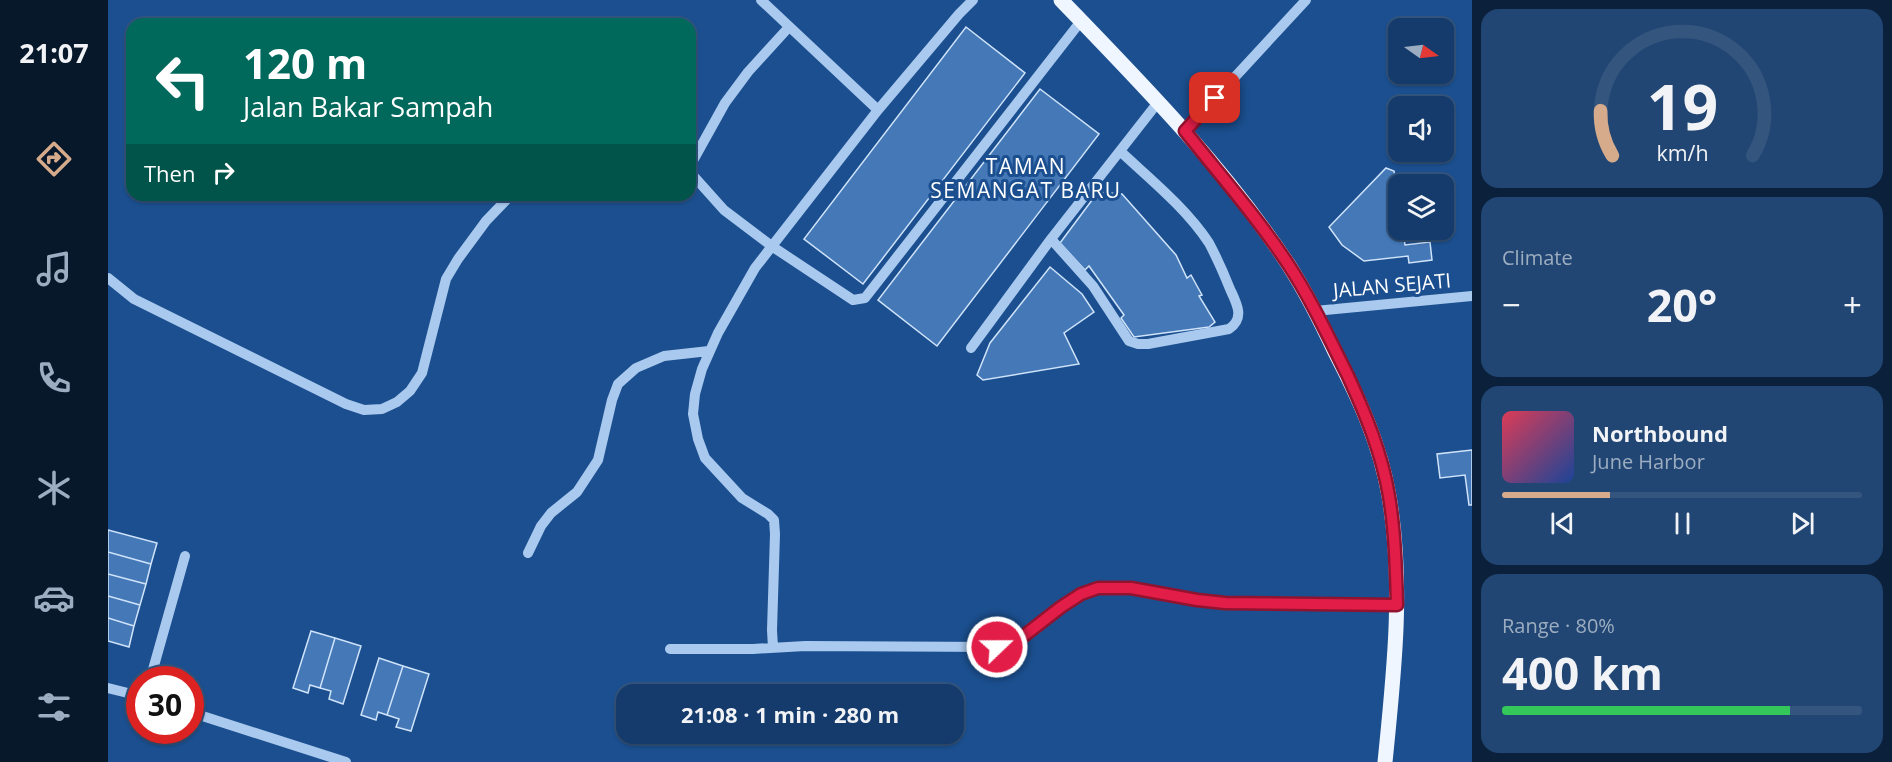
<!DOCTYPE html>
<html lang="en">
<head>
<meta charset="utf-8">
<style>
  :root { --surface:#143b6b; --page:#214673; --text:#f1f3f6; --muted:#9dadc1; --line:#33557e; --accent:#d6ab8b }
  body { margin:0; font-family:"Open Sans",sans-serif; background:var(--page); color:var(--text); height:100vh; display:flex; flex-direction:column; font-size:22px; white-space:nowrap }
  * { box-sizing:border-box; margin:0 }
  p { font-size:20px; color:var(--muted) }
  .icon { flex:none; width:33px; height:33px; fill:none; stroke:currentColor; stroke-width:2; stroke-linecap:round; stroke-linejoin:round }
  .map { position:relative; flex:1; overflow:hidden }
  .sheet { display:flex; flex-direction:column; gap:9px; padding:9px; background:#0b203b; width:420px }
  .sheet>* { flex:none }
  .hud { position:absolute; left:18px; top:18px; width:570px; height:183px; border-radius:18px; box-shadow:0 2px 4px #0004,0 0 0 2px var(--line); background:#00695c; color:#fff; overflow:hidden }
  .needle { width:39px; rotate:104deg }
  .fabs { position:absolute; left:1280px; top:18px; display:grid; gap:12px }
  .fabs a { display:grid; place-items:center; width:66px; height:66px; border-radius:12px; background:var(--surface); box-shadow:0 2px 4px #0004,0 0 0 2px var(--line); font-size:30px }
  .speed { position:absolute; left:18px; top:666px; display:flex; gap:12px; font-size:30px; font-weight:700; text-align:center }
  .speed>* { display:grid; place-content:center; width:78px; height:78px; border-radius:50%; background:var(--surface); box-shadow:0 2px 4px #0004,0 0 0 2px var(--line); line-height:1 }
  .speed .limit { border:9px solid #d22; background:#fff; color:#111 }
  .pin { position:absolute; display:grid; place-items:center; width:51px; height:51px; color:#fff; margin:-26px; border-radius:12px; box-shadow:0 3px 9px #0006 }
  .me { position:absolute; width:66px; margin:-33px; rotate:68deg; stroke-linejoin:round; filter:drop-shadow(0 0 4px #0008) }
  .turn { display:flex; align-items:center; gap:21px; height:126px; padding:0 18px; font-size:27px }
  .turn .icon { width:78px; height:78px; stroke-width:2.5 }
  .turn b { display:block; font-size:42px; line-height:51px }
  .then { display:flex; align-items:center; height:57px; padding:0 18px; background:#0003; gap:12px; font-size:22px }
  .big { font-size:45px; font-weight:700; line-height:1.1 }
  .sheet .card { flex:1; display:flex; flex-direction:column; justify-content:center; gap:9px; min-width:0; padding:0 21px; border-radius:18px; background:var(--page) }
  .sheet .dial { align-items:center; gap:0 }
  .dial svg { height:156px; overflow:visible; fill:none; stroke:var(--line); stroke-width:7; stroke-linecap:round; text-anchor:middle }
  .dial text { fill:var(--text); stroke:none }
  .song { display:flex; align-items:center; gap:18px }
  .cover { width:72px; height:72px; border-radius:9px; background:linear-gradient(135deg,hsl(350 70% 55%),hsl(220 70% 35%)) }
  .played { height:6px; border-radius:3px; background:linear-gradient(90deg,var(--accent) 30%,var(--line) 30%) }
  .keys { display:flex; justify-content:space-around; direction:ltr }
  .heat { display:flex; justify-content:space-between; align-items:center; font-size:33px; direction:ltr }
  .charge { height:9px; border-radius:4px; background:linear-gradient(90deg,#34c759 80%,var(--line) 0) }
  .trip { position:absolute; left:508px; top:684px; width:348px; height:60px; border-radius:18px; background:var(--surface); box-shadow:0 2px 4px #0004,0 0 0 2px var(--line); font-weight:700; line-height:60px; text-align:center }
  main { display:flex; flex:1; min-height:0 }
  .tabs { display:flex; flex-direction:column; width:108px; justify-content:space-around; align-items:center; background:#08182b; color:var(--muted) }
  .tabs .icon { width:42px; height:42px }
  .tabs .selected { color:var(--accent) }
  .tabs b { font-size:27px; color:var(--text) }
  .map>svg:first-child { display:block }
  .building { fill:#4478b7; stroke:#cfe3fa; stroke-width:1.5 }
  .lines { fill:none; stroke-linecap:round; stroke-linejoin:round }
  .minor { stroke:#a9c9ee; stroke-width:10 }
  .major { stroke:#f0f6ff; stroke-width:15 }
  .route-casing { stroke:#92132f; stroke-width:15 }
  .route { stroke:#e11d48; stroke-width:10 }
  .labels { text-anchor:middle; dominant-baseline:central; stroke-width:6; stroke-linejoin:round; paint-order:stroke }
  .street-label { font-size:20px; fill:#fff; stroke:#1b4f8f }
  .neighbourhood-label { font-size:21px; letter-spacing:1.5px; fill:#fff; stroke:#1b4f8f }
</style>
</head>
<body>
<main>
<nav class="tabs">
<b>21:07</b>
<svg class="icon selected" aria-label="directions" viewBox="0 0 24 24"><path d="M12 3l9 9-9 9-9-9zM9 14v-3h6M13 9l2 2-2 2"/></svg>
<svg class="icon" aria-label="music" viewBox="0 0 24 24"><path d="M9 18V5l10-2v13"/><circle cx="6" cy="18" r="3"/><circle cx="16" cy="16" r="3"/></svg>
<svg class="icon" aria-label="phone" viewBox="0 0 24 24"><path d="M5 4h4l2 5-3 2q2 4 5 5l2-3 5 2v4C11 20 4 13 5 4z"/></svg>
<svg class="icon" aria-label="climate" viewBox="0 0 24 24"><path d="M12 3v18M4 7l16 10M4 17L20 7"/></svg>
<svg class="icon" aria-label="car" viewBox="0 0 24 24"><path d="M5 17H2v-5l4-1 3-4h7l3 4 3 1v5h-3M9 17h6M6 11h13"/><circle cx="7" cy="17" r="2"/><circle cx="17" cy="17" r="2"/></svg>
<svg class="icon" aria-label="filters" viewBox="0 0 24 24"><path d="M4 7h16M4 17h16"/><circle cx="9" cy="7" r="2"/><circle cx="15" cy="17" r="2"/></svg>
</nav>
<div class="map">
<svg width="1364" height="762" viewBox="0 0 1364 762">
  <rect width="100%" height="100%" fill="#1b4f8f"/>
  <path class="building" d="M858,27L917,73L755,284L696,239Z
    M932,89L991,134L829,346L770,300Z
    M1278,168L1286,171L1290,196V230H1295L1297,245L1322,242L1324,260L1301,263L1300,256L1256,261L1234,245L1221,227Z
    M990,192L1014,194L1068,255L1079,278L1083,275L1094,295L1091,296L1107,322L1101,327L1026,337L1013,318L1016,315L981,266L977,270L952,243Z
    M942,267L974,294L986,312L956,333L971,364L875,380L869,375L882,343Z
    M1364,450V505H1361L1357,475L1332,478L1329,454Z
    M0,530L49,543L43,564L0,552Z
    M0,552L43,564L38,584L0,574Z
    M0,574L38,584L32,605L0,596Z
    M0,596L32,605L26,626L0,618Z
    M0,618L26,626L21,647L0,641Z
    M203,631L227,638L212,688L202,685L200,693L185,688Z
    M227,638L253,646L235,704L221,699L223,691L212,688Z
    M271,658L295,666L279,715L270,712L268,720L253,715Z
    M295,666L321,674L303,731L288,727L291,719L279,715Z"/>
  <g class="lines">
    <path class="minor" d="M653,0L770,110
      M1077,131L1198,0
      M582,166L617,103L640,72L681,27
      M582,172L616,210L665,247L745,300L757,298L973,21
      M943,239L985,286L1021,341L1030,344H1040L1121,329C1137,318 1129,304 1122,289C1116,274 1109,258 1101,243C1078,208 1042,179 1012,151
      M0,278L26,299L238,404L256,410L274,409L289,402L302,391L314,373L338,279L350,259L378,221L403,195
      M1207,311L1364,296
      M863,348L943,239L1051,101
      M420,553L433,526L443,513L469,492L490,460L504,400L510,384L528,368L556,356L601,351
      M665,648L664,630L667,534L666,520L660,514L634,498L597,458L590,439L585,414L587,394L594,369L610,333L647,268L770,110L851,14L865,0
      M562,649H645L697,646L889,647L904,645L953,607L973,594L990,588H1023L1089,600L1117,603L1289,605
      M42,680L77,556
      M0,688L32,696
      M82,712L238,762"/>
    <path class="major" d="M953,0C1034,84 1116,167 1180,264C1198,292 1213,322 1227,352C1251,398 1272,444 1281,496C1296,584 1286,673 1277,762"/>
  </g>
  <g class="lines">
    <g class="route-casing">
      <path id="route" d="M889,647L904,645L953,607L973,594L990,588H1023L1089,600L1117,603L1289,605C1288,569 1287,532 1281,496C1274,454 1258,415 1240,376C1221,338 1203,299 1180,264C1149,217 1112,175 1077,131L1107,98"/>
    </g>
    <use href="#route" class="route"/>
  </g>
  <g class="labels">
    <g class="street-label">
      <text transform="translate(1284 285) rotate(-5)">JALAN SEJATI</text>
    </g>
    <g class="neighbourhood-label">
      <text x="918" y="166">TAMAN<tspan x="918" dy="24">SEMANGAT BARU</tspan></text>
    </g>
  </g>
</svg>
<div class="fabs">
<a><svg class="needle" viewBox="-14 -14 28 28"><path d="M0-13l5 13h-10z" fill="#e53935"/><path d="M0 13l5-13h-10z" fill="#9dadc1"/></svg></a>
<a><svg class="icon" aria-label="sound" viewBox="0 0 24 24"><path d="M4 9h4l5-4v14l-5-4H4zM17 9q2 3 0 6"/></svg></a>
<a><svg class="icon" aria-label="layers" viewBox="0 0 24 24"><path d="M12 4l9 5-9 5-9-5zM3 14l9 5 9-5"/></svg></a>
</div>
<div class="speed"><div class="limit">30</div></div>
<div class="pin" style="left:1107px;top:98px;background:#d93025"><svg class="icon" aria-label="arrive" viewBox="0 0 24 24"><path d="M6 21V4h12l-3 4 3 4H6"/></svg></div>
<svg class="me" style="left:889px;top:647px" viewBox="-20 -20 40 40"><circle r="17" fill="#e11d48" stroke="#fff" stroke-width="3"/><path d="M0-11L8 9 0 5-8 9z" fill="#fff"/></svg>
<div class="trip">21:08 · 1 min · 280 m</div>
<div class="hud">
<div class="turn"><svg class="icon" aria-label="left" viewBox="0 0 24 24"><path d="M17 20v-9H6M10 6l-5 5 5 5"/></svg><div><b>120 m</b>Jalan Bakar Sampah</div></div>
<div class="then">Then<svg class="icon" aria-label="right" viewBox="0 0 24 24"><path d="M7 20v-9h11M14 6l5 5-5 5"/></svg></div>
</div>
</div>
<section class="sheet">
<div class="card dial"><svg viewBox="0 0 100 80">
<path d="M14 69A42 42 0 1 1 86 69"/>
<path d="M14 69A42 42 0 0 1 8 46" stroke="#d6ab8b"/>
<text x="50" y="56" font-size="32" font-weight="700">19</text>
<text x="50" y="72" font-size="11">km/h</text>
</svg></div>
<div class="card"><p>Climate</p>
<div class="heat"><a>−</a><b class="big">20°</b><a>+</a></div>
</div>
<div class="card">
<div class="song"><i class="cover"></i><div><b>Northbound</b><p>June Harbor</p></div></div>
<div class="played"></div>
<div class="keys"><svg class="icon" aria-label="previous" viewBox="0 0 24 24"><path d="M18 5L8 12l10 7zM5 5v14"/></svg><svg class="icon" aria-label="pause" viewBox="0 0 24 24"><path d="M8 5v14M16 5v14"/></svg><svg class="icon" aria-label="next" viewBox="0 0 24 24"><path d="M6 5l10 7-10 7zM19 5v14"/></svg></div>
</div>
<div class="card"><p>Range · 80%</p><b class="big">400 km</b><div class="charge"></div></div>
</section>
</main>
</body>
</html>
